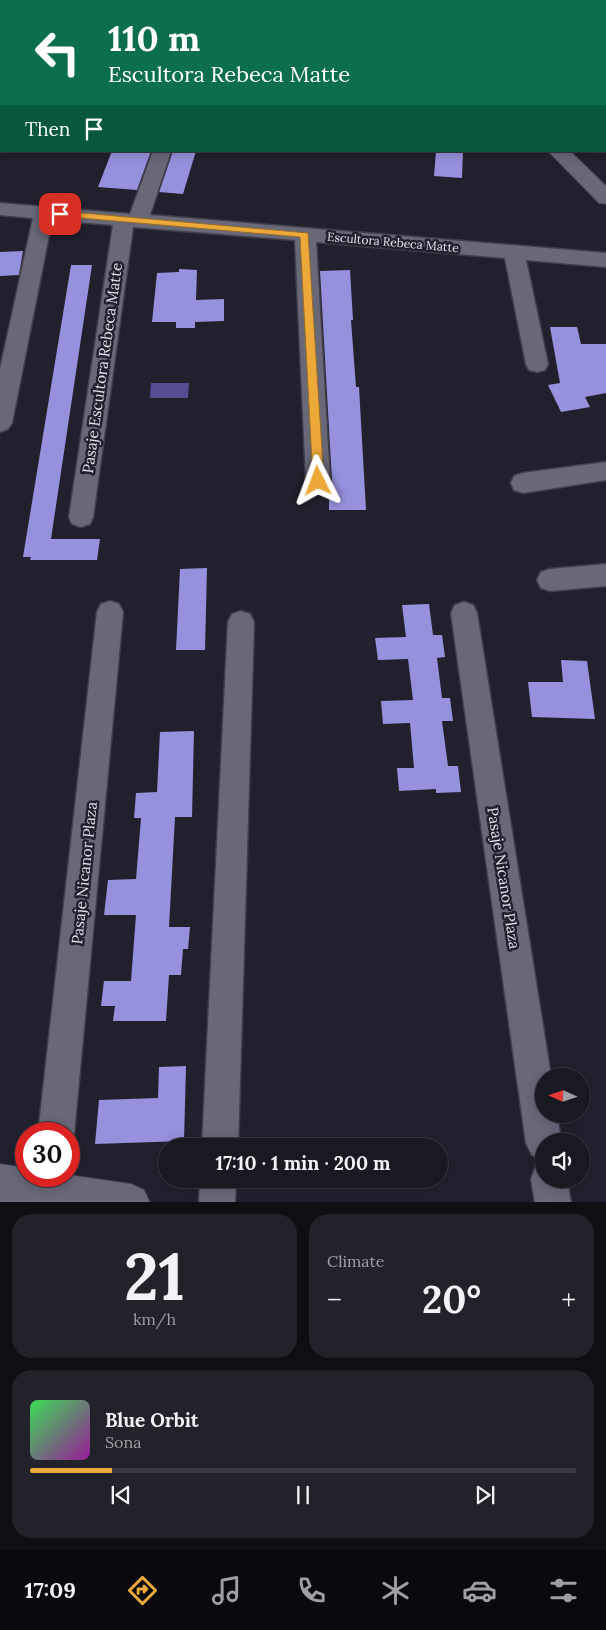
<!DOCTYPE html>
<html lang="en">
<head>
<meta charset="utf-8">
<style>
  :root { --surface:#191922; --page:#22222a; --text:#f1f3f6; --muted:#9fa0a5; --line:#373840; --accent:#eca93a }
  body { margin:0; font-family:Lora,serif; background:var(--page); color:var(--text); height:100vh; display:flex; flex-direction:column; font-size:19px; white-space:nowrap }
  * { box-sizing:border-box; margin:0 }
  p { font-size:16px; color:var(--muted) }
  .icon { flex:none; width:28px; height:28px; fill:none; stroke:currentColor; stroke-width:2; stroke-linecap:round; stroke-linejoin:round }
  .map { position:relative; height:1202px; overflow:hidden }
  .side { display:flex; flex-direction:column; gap:12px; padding:12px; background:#0e0e13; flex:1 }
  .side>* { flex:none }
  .banner { position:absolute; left:0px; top:0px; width:606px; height:152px; box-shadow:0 2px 12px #0003,0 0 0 1px var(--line); background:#0b6e4f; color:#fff; overflow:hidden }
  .needle { width:32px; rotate:273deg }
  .tools { position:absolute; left:535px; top:1068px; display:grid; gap:10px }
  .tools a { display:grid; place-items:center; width:55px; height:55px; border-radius:50%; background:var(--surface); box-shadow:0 2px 12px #0003,0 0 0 1px var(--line); font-size:25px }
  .speed { position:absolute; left:15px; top:1122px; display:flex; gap:10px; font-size:25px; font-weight:700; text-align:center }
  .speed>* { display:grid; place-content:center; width:65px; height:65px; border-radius:50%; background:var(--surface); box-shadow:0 2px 12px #0003,0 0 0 1px var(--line); line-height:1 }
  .speed .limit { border:8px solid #d22; background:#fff; color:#111 }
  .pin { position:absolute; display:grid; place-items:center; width:42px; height:42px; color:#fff; margin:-21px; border-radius:10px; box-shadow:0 2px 8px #0006 }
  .me { position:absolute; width:55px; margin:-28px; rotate:357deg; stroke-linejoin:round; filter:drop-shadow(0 0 4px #0008) }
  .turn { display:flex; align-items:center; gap:18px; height:105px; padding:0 25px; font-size:22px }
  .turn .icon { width:65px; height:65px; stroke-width:2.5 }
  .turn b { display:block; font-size:35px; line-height:42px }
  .then { display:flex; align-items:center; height:48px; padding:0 25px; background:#0003; gap:10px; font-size:19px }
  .big { font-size:38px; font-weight:800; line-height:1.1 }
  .side .tile { flex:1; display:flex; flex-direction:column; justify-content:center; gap:8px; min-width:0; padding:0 18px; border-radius:20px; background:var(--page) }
  .side .dial { align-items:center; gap:0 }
  .dial b { font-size:65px; line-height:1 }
  .song { display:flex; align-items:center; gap:15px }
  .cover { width:60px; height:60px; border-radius:8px; background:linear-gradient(135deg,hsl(130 70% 55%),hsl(300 70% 35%)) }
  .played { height:5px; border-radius:2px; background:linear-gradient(90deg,var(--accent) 15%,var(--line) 15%) }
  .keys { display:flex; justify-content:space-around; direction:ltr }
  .heat { display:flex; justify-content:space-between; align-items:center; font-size:28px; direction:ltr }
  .side .tiles { flex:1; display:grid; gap:12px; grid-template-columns:1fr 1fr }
  .tile:last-child { grid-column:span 2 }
  .trip { position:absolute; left:158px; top:1138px; width:290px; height:50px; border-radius:25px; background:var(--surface); box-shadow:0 2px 12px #0003,0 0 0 1px var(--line); font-weight:800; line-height:50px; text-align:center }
  .menu { display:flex; height:80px; justify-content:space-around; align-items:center; background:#0a0a0e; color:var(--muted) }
  .menu .icon { width:35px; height:35px }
  .menu .selected { color:var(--accent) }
  .menu b { font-size:22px; color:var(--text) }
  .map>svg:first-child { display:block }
  .water { fill:#544d93 }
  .building { fill:#9591dd }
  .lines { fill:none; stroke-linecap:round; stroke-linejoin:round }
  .street-casing { stroke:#3f3e4a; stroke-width:3 }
  .secondary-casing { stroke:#3f3e4a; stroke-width:2 }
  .street { fill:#686879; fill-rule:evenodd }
  .secondary { fill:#686879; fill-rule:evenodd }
  .route { fill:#eca93a; stroke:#996e26 }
  .labels { text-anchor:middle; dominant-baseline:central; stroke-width:5; stroke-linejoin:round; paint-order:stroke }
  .far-street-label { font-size:12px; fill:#e3e3ed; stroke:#21212e }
  .street-label { font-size:15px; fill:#e3e3ed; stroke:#21212e }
</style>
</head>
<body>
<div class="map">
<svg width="606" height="1203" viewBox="0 0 606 1203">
  <rect width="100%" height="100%" fill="#21212e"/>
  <path class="water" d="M151,383H189L188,398H150Z"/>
  <path class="building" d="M112,151H151L137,190L98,187Z
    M173,151H196L183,194L159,192Z
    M436,151H463L462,178L434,176Z
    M23,251L19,275L0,276V252Z
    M71,265H92L51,539H100L97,560H30L31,557H23Z
    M179,269L197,270L196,300L224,299V321L195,322V328H176V322H152L157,273L179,272Z
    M350,270L353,320H351L356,387H359L366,510H329V489L332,481L320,271Z
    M550,327H577L581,344H606V393L585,397L590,407L561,412L548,385L560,383Z
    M207,568L205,650H176L180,569Z
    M429,604L433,635H442L445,657L437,658L442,698H450L453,721H442L448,766H458L461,792L436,793V789L399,791L397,768H414L410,723L383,724L381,701L413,700L408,659L378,660L375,638L406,637L402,605Z
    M561,660L587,661L595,719L532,717L528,682H563Z
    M194,731L192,817H175L169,927H190L188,949H183L181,975H169L166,1021H113L115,1006H101L104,981H131L136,915H104L108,880L136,879L141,818H134L136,793L157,792L160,732Z
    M186,1066L184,1141L95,1144L99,1100L158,1098L159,1067Z"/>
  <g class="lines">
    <g class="street-casing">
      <path id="street" d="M48,0H68L69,1H49Z
        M153,151H171L150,215L606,253V267L526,260L548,364L545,370L537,372L529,370L526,364L505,258L316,242L330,481L327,488L318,490L309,488L306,481L295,240L133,227L93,517L90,524L81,527L72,524L69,517L113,225L52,220L12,423L8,429L0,432V369L33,218L0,215V203L130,214Z
        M606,462V480L523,493L514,490L511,483L514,476L523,473Z
        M606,564V586L550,591L541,588L537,580L541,572L550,569Z
        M110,601L119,604L123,612L74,1134L69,1146V1134H38L97,612L101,604Z
        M464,602L473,605L477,613L551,1076H544V1114H557L561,1141H544V1161L532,1155L526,1143L451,613L455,605Z
        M241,611L250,614L254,622L238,1146H202L228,622L232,614Z
        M544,1163V1179H567L571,1203H535L531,1179L536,1166Z
        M200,1179H236L235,1203H199Z"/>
    </g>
    <g class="secondary-casing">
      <path id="secondary" d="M395,0H413L414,1H396Z
        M548,151H570L606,186V204L599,203Z
        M0,1164L26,1168V1176H69V1175L131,1184L144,1190L150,1203L0,1202Z"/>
    </g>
    <use href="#street" class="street"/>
    <use href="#secondary" class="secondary"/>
  </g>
  <path class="route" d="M60,211L308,233L324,481L322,484H315L313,481L300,237L57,216L56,214Z"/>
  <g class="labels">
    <g class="far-street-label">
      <text transform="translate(393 242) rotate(5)">Escultora Rebeca Matte</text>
    </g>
    <g class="street-label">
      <text transform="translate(102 368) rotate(-82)">Pasaje Escultora Rebeca Matte</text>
      <text transform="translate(84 873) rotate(-84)">Pasaje Nicanor Plaza</text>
      <text transform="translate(504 878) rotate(81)">Pasaje Nicanor Plaza</text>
    </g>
  </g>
</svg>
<div class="tools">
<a><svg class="needle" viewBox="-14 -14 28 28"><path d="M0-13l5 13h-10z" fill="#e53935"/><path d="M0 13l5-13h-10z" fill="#9fa0a5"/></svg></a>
<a><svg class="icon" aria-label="sound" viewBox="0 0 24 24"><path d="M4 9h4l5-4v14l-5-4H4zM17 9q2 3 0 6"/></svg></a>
</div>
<div class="speed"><div class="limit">30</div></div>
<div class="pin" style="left:60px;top:214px;background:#d93025"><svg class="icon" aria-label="arrive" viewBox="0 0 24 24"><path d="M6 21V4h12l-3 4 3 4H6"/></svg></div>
<svg class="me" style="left:318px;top:481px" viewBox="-20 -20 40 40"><path d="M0-17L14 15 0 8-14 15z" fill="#eca93a" stroke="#fff" stroke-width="4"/></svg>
<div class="trip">17:10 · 1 min · 200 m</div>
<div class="banner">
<div class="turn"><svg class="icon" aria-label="left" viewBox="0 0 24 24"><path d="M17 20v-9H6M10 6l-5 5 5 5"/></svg><div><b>110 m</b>Escultora Rebeca Matte</div></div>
<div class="then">Then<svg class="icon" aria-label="arrive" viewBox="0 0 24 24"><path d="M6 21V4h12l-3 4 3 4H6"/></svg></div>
</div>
</div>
<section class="side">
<div class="tiles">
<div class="tile dial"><b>21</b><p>km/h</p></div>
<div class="tile"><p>Climate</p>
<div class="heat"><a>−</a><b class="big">20°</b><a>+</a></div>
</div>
<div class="tile">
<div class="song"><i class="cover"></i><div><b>Blue Orbit</b><p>Sona</p></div></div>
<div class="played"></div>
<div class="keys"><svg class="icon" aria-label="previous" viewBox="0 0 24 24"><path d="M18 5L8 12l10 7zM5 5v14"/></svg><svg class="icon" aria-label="pause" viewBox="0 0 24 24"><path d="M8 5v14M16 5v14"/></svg><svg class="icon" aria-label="next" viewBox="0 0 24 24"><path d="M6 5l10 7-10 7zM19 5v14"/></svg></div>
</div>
</div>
</section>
<nav class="menu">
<b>17:09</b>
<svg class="icon selected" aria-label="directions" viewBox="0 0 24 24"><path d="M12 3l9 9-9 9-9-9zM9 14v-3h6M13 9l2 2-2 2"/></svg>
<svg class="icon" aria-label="music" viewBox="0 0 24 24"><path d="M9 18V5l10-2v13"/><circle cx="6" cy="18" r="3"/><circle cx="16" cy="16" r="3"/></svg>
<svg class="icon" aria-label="phone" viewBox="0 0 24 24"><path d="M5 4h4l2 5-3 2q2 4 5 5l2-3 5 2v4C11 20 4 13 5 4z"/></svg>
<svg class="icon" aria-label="climate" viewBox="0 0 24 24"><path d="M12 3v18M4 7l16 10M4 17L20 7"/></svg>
<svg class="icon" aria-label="car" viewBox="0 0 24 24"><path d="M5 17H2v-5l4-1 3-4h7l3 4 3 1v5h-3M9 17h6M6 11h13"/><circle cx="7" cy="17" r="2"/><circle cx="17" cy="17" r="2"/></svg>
<svg class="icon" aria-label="filters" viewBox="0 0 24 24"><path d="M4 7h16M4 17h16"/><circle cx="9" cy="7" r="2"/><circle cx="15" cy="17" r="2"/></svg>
</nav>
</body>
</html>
